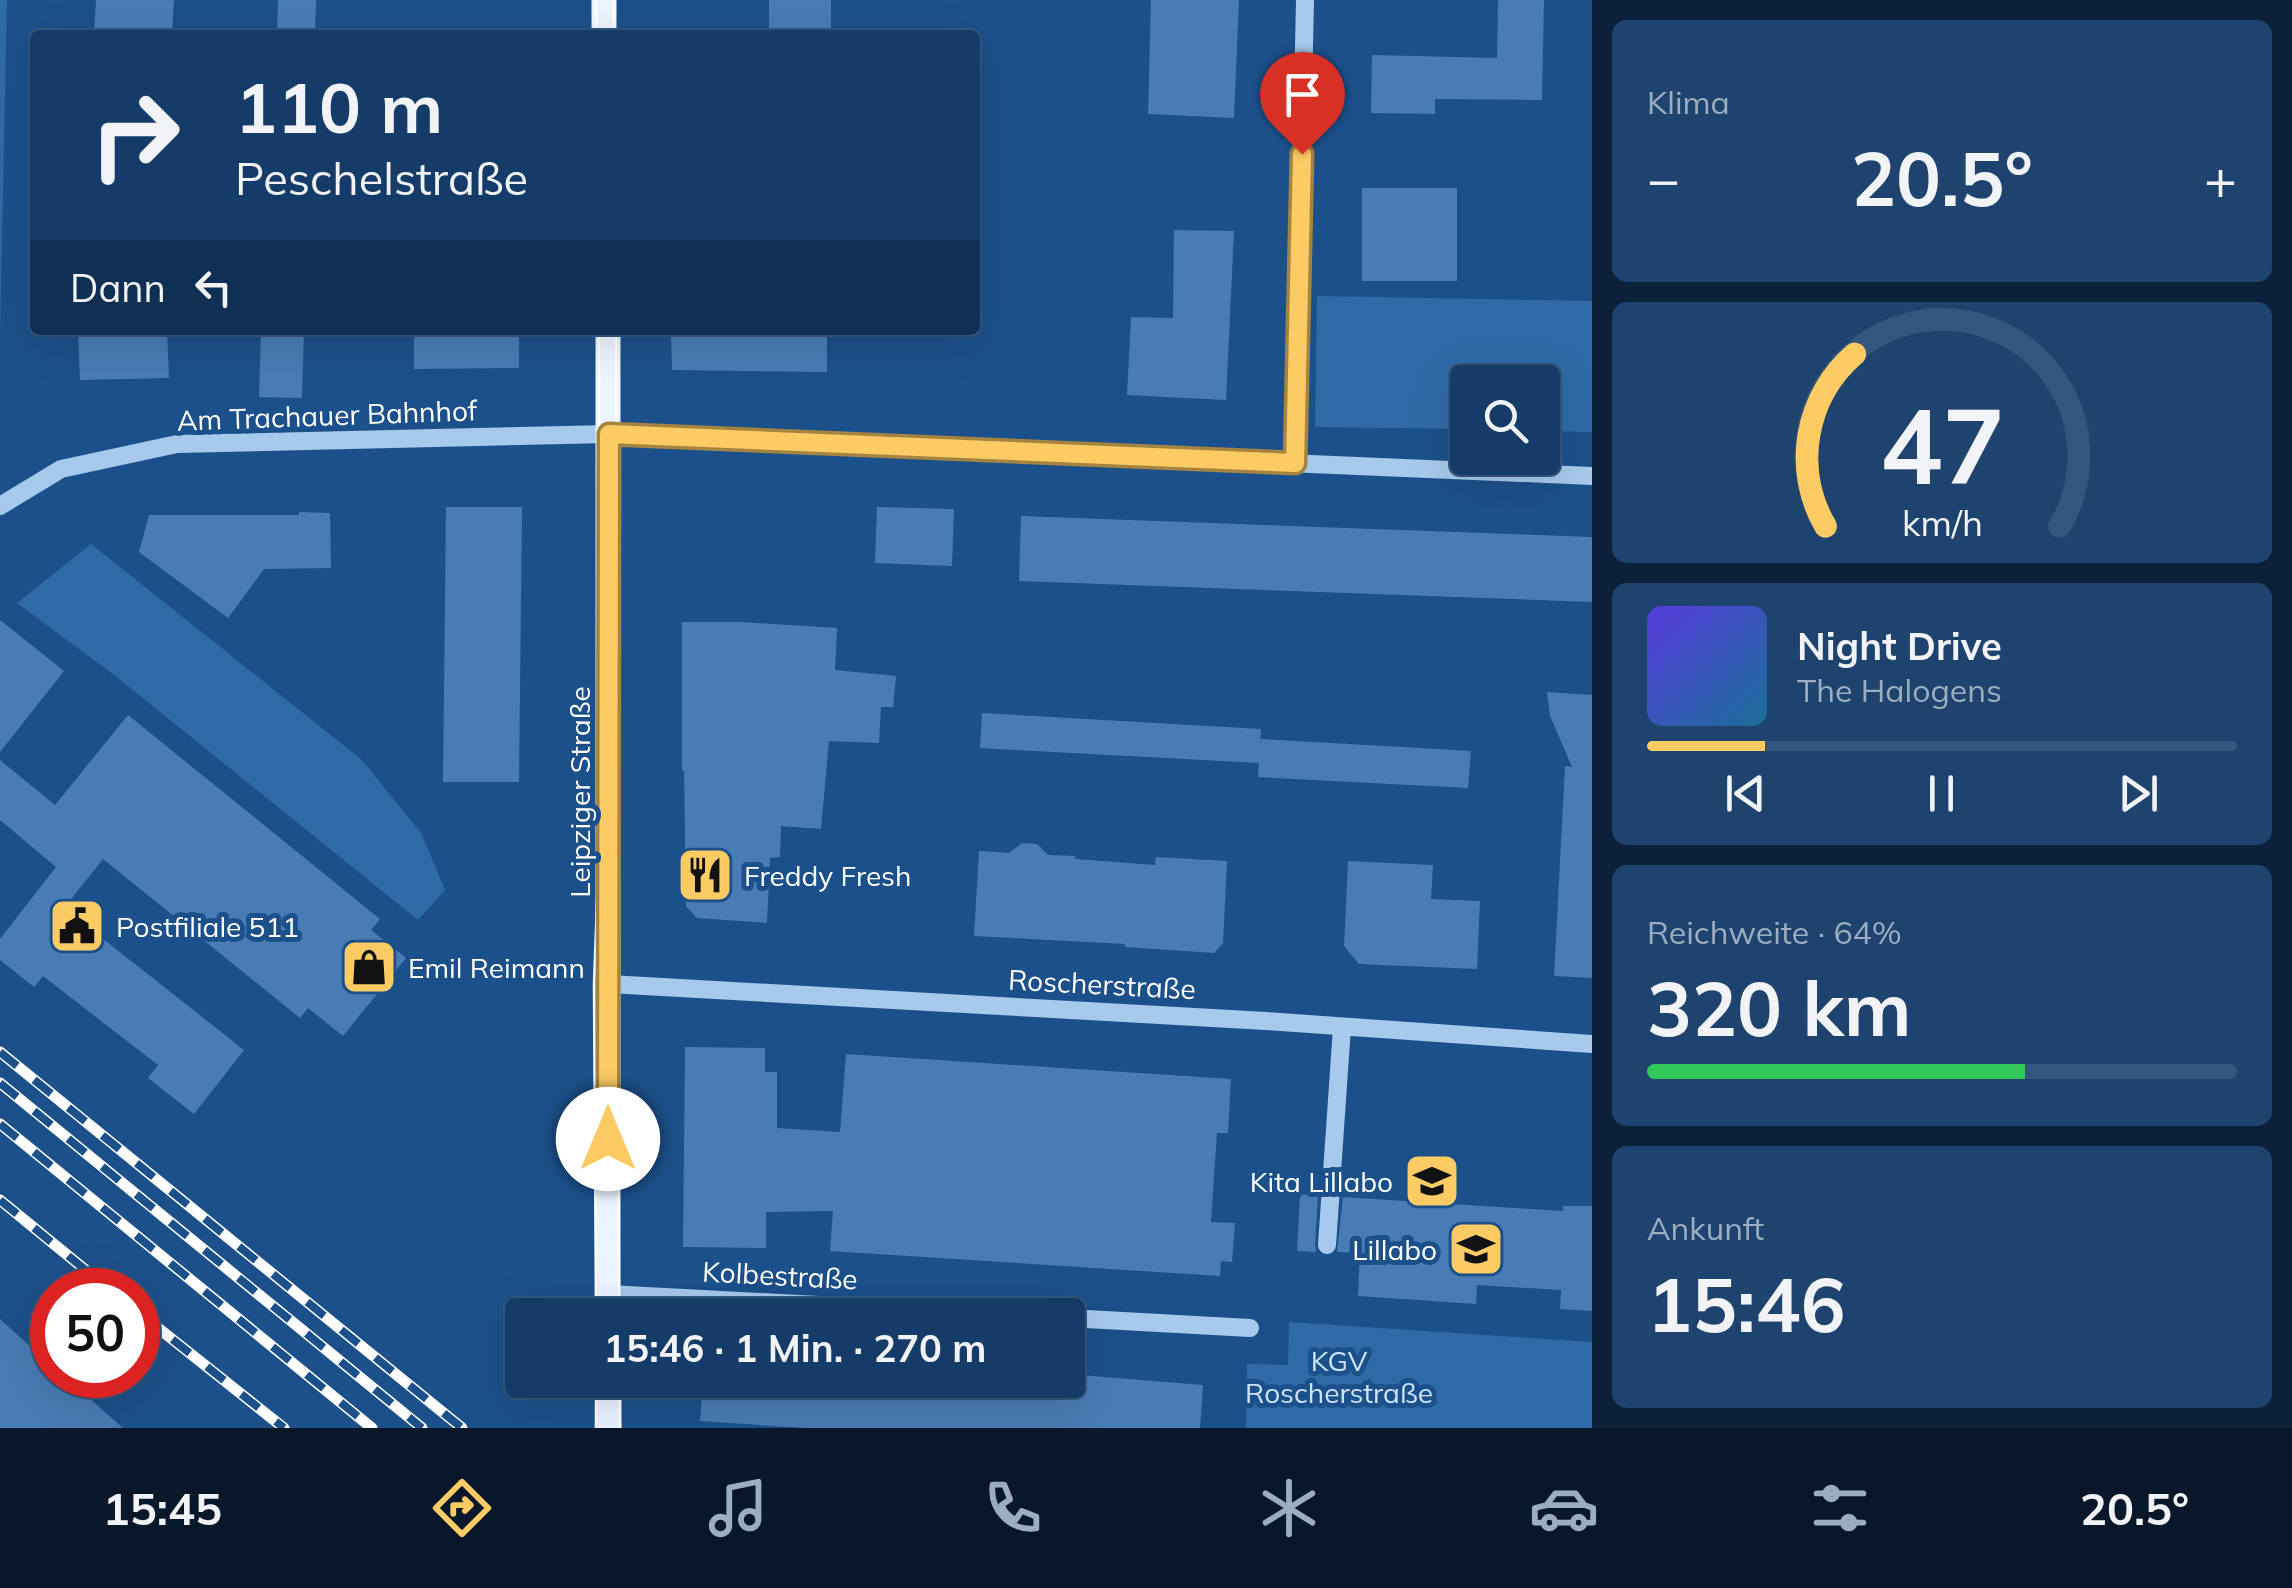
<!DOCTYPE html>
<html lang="de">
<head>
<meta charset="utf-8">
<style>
  :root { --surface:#153c68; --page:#1e436e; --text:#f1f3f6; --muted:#9dadc0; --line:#34567c; --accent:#fdcb64 }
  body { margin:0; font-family:Mulish,sans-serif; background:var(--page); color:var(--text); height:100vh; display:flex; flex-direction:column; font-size:38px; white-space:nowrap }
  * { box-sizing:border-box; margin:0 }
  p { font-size:32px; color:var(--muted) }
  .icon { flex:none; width:55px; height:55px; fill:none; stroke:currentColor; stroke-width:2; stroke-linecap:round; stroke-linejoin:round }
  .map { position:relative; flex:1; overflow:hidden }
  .side { display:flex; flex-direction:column; gap:20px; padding:20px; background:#0c2139; width:700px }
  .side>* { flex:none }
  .banner { position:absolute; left:30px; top:30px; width:950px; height:305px; border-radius:10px; box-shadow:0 10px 40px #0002,0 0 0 2px var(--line); background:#153c68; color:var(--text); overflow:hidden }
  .buttons { position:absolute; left:1450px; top:365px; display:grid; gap:20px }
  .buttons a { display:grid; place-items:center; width:110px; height:110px; border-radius:10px; background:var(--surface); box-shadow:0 10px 40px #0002,0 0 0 2px var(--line); font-size:50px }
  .speed { position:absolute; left:30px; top:1268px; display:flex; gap:20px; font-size:50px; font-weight:700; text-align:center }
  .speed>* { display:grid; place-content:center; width:130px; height:130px; border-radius:50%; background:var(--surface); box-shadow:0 10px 40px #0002,0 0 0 2px var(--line); line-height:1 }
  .speed .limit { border:15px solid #d22; background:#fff; color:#111 }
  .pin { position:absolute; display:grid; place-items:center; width:85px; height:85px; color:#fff; margin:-102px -42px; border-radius:50% 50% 50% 0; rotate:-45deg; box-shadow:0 0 10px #0007 }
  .pin .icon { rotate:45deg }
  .me { position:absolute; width:110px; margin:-55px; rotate:0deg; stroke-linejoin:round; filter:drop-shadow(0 0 8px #0008) }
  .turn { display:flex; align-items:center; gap:35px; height:210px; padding:0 40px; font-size:45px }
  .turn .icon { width:130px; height:130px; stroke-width:2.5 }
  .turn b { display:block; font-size:70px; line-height:85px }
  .then { display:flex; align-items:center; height:95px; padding:0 40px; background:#0003; gap:20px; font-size:38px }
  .big { font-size:75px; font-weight:700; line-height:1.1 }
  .side .card { flex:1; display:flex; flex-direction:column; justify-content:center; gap:15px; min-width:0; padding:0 35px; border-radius:15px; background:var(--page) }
  .side .dial { align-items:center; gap:0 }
  .dial svg { height:260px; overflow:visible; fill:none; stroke:var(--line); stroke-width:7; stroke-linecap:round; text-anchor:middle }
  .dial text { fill:var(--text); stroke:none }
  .song { display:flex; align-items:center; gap:30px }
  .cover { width:120px; height:120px; border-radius:15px; background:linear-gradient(135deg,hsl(250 70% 55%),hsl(200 70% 35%)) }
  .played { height:10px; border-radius:5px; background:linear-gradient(90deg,var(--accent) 20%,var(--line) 20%) }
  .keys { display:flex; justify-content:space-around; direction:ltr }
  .heat { display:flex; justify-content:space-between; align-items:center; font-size:55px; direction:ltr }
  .charge { height:15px; border-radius:8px; background:linear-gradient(90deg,#34c759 64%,var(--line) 0) }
  .trip { position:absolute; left:505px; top:1298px; width:580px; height:100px; border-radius:10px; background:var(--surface); box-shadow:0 10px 40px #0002,0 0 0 2px var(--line); font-weight:700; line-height:100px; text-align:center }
  .tabs { display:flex; height:160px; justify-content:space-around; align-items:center; background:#08182a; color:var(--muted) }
  .tabs .icon { width:70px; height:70px }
  .tabs .current { color:var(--accent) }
  .tabs b { font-size:45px; color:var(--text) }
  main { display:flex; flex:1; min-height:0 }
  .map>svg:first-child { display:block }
  .green { fill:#2f6aa8 }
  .building { fill:#497cb4 }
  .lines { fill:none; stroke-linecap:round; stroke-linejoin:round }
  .minor { stroke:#a7c9ec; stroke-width:18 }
  .major { stroke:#ecf4ff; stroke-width:25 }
  .tram { stroke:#fff; stroke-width:2.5 }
  .rail-casing { stroke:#fff; stroke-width:11 }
  .rail { stroke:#1c508a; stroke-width:8; stroke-dasharray:22; stroke-linecap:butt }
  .route-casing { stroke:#a48441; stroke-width:25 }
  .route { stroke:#fdcb64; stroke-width:18 }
  .labels { text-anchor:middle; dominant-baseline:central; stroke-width:10; stroke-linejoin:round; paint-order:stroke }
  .street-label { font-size:28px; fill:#fff; stroke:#1c508a }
  .poi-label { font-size:28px; fill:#fff; stroke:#1c508a; text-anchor:start }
  .park-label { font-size:28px; fill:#cce2f9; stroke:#1c508a }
</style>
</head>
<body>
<main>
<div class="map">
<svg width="1592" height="1428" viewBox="0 0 1592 1428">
  <rect width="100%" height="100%" fill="#1c508a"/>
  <path class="green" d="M0,0H7L0,333Z
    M1317,296L1592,301V432L1543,431L1542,382H1468L1467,429L1315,427Z
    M91,544L362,760L421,833L445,890L418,920L118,678L17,603Z
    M1289,1322L1592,1342V1428H1246L1247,1364L1288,1365Z"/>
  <path class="building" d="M96,0H174L172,35H94Z
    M278,0H316L315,35H277Z
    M769,0H831V35H769Z
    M1151,0H1239L1234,118L1148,114Z
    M1498,0H1544L1542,100L1435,99V114L1371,113L1372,55L1497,58Z
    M1362,188H1457V281H1362Z
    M1174,230L1234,231L1226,400L1127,395L1131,317L1173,318Z
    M78,330H167L169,378L80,380Z
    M261,330H304L302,398L259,397Z
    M414,330H519V368L414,369Z
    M671,330H827V372L672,370Z
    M446,507H522L519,782H443Z
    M877,507L954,509L952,566L875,563Z
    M299,512L330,513L331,568L264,569L228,618L139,552L149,515H299Z
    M1021,516L1592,537V602L1019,581Z
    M0,620L64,671L0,752Z
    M682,622H742L837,628L835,670L896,676L893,707H881L879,743L829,741L821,829L781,826L780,857L770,858L767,923L697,918L686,906L684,770L682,771Z
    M1547,692L1592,695V978L1554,976L1565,766L1572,767L1550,716Z
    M982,713L1261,729L1260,750L1261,739L1471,751L1468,788L1258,777L1259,763L980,748Z
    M128,715L380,919L371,930L406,958L343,1036L308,1008L300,1018L103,859L64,908L244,1050L194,1114L148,1078L158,1065L43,976L34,987L0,960V939L56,867L0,820V760L55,805Z
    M1022,843L1037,844L1048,855L1075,856V859L1155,865L1156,857L1227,861L1223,943L1214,953L1125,947V944L974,936L979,851L1009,853Z
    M1348,861L1433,865L1431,899L1480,901L1477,969L1359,964L1344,946Z
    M685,1047L765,1048V1072H777V1128L840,1132L846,1054L1231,1079L1228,1133H1217L1211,1222L1235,1223L1232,1262L1221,1261L1220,1276L830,1251L833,1211L766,1212V1248L683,1247Z
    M1300,1194L1318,1195L1315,1244L1316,1252L1297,1251Z
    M1343,1197L1563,1211V1206H1592V1311L1560,1309L1561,1290L1477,1285L1476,1304L1358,1296L1360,1253L1337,1252Z
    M0,1319L52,1366V1375H63L123,1428H0Z
    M1068,1374L1203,1385L1200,1428H805L700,1421L703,1380H1068Z"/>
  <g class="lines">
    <path class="minor" d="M1295,463L1305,0
      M0,506L61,469L177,444L609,434L1592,476
      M609,984L1266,1021L1592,1044
      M1327,1245L1342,1027
      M608,1294L1008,1315
      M1068,1318L1250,1328"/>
    <path class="major" d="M604,0V35
      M608,330V1315
      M609,1380V1428"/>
    <path class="tram" d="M596,0L597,35
      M614,0V35
      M616,330L619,1315
      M596,1315L594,984L600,820L599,330
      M596,1380V1428
      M619,1380L620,1428"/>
    <g class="rail-casing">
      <path id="rail" d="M0,1052L462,1428
        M0,1083L422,1428
        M0,1124L372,1428
        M0,1200L110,1290
        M138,1312L284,1428"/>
    </g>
    <use href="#rail" class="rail"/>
  </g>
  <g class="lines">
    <g class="route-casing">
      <path id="route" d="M608,1139L609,434L1295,463L1302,154"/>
    </g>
    <use href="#route" class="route"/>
  </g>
  <defs>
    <g id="restaurant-square" transform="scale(2.875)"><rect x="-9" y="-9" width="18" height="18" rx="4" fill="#fdcb64" stroke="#1c508a"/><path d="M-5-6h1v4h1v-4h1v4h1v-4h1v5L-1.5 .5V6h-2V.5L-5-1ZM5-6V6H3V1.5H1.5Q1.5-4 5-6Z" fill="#111"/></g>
    <g id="civic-square" transform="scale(2.875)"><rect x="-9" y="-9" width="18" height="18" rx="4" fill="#fdcb64" stroke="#1c508a"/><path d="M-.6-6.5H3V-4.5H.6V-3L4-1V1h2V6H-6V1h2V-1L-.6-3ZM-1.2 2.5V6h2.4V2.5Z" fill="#111"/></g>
    <g id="shop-square" transform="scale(2.875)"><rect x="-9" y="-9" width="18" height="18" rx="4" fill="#fdcb64" stroke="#1c508a"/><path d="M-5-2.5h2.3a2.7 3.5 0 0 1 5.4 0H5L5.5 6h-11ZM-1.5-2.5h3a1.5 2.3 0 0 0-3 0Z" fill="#111"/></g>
    <g id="school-square" transform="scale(2.875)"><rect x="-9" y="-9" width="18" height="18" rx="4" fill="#fdcb64" stroke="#1c508a"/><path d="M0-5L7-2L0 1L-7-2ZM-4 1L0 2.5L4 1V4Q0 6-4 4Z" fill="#111"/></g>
  </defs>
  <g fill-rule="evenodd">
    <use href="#restaurant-square" x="705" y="875"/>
    <use href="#civic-square" x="77" y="926"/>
    <use href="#shop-square" x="369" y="967"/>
    <use href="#school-square" x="1432" y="1181"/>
    <use href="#school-square" x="1476" y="1249"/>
  </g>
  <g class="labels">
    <g class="street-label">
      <text transform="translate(327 415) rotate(-2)">Am Trachauer Bahnhof</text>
      <text transform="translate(579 792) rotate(-90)">Leipziger Straße</text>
      <text transform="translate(1102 984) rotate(3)">Roscherstraße</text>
      <text transform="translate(780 1275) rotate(3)">Kolbestraße</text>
    </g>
    <g class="poi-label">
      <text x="744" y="875">Freddy Fresh</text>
      <text x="116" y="926">Postfiliale 511</text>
      <text x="408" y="967">Emil Reimann</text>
      <text x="1393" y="1181" text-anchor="end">Kita Lillabo</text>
      <text x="1437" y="1249" text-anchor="end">Lillabo</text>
    </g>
    <g class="park-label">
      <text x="1339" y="1360">KGV<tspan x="1339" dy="32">Roscherstraße</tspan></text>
    </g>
  </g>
</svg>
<div class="buttons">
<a><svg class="icon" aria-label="search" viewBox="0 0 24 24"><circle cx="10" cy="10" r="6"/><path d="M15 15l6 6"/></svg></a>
</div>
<div class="speed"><div class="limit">50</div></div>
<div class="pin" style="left:1302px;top:154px;background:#d93025"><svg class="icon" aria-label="arrive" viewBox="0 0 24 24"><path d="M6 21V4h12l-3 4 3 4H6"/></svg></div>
<svg class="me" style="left:608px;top:1139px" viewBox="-20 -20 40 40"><circle r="19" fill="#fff"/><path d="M0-13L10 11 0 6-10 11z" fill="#fdcb64"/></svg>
<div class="trip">15:46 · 1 Min. · 270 m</div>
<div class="banner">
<div class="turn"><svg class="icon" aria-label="right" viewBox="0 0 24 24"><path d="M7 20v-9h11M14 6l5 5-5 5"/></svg><div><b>110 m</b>Peschelstraße</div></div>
<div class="then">Dann<svg class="icon" aria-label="left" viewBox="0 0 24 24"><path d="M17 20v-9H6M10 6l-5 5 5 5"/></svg></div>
</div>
</div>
<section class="side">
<div class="card"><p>Klima</p>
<div class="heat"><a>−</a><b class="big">20.5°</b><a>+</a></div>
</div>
<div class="card dial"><svg viewBox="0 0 100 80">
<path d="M14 69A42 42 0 1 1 86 69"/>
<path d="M14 69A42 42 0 0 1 23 16" stroke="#fdcb64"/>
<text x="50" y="56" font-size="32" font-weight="700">47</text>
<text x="50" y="72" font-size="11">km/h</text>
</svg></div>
<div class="card">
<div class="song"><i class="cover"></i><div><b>Night Drive</b><p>The Halogens</p></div></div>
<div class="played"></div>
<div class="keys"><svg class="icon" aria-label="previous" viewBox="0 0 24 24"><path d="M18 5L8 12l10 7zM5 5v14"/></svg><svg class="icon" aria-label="pause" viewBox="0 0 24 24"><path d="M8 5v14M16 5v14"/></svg><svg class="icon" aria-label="next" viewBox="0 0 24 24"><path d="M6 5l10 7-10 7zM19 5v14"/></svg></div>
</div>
<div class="card"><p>Reichweite · 64%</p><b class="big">320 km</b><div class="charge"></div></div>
<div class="card"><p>Ankunft</p><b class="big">15:46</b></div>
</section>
</main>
<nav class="tabs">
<b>15:45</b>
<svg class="icon current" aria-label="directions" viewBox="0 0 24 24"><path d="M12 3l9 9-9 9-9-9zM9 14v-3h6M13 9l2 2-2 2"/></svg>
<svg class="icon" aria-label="music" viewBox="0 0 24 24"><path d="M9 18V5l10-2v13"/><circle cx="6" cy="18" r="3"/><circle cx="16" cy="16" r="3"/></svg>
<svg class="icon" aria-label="phone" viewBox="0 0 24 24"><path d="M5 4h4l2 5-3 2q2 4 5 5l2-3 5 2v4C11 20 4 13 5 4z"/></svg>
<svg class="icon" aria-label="climate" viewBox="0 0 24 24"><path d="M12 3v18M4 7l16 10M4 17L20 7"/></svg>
<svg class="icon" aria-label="car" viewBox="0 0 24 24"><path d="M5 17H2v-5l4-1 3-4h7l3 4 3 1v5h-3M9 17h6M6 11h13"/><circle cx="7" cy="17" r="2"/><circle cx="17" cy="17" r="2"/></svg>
<svg class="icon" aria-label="filters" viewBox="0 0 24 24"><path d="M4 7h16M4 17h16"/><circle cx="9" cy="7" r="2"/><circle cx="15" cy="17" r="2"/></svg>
<b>20.5°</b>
</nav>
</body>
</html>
